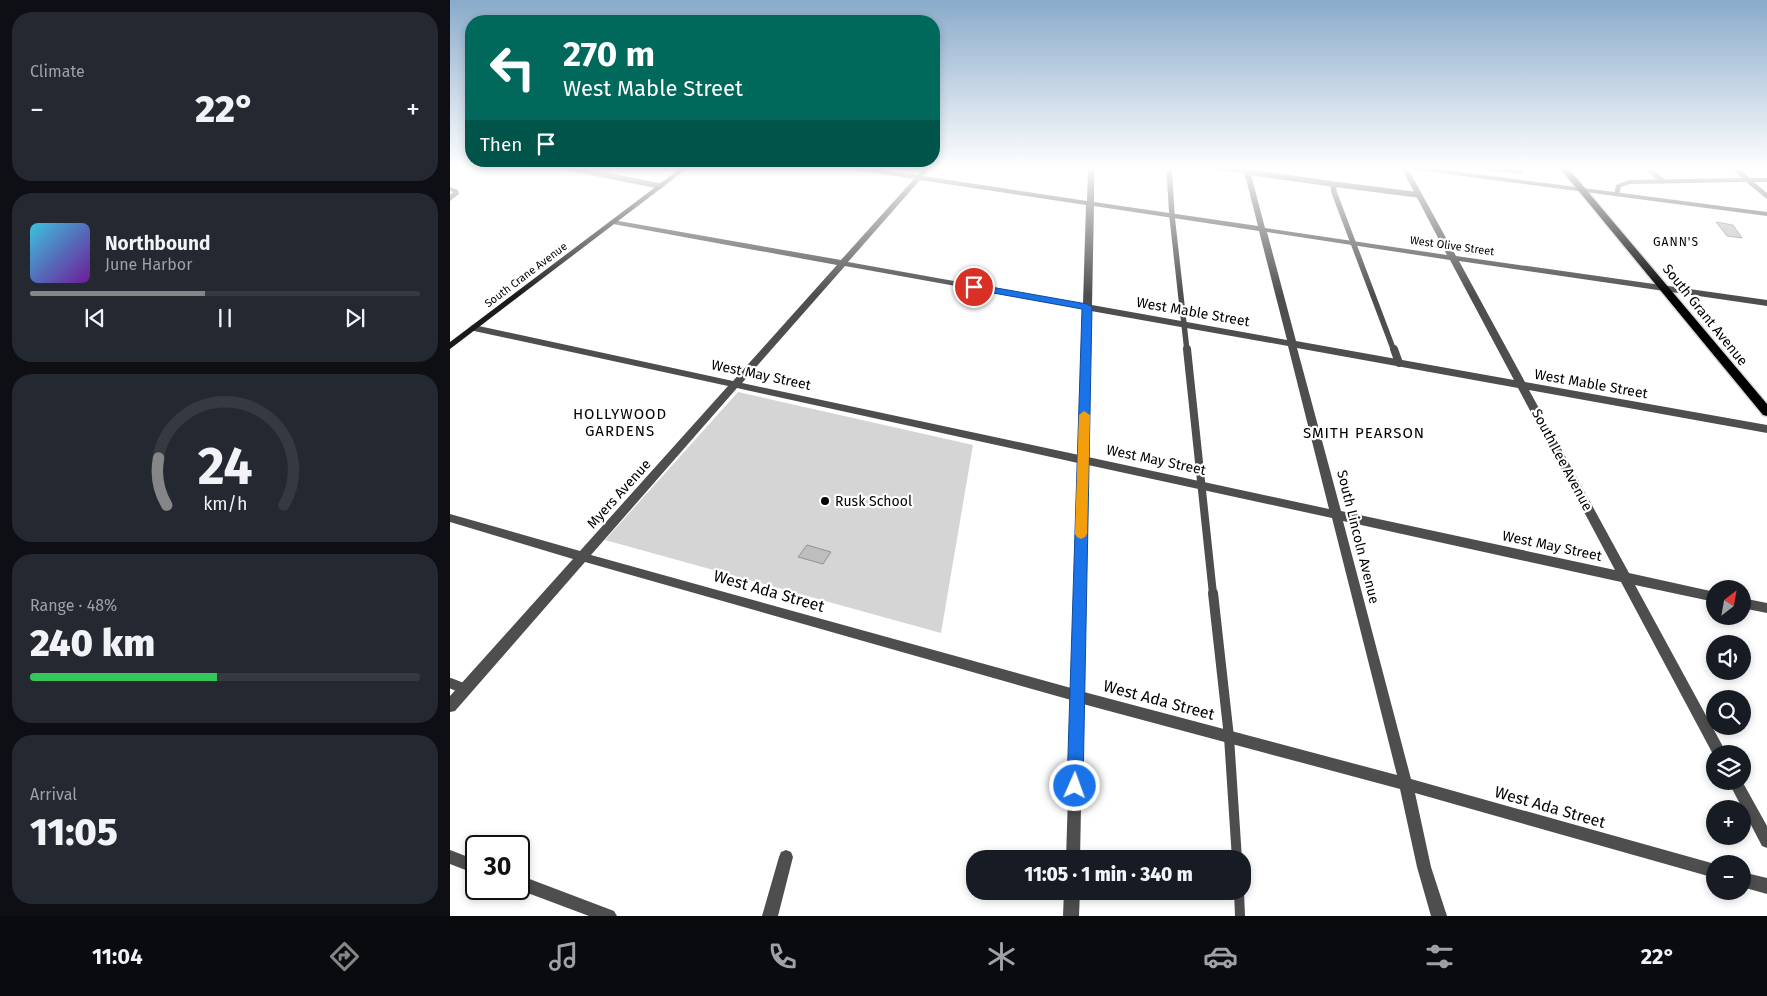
<!DOCTYPE html>
<html lang="en">
<head>
<meta charset="utf-8">
<style>
  :root { --surface:#171b24; --page:#242831; --text:#f1f3f6; --muted:#9ea1a6; --line:#363941; --accent:#858687 }
  body { margin:0; font-family:"Fira Sans",sans-serif; background:var(--page); color:var(--text); height:100vh; display:flex; flex-direction:column; font-size:19px; white-space:nowrap }
  * { box-sizing:border-box; margin:0 }
  p { font-size:16px; color:var(--muted) }
  .icon { flex:none; width:28px; height:28px; fill:none; stroke:currentColor; stroke-width:2; stroke-linecap:round; stroke-linejoin:round }
  .map { position:relative; flex:1; overflow:hidden }
  .details { display:flex; flex-direction:column; gap:12px; padding:12px; background:#0d0f14; width:450px }
  .details>* { flex:none }
  .top-card { position:absolute; left:15px; top:15px; width:475px; height:152px; border-radius:20px; box-shadow:0 2px 8px #0003; background:#00695c; color:#fff; overflow:hidden }
  .needle { width:32px; rotate:31deg }
  .tools { position:absolute; left:1256px; top:580px; display:grid; gap:10px }
  .tools a { display:grid; place-items:center; width:45px; height:45px; border-radius:50%; background:var(--surface); box-shadow:0 2px 8px #0003; font-size:25px }
  .speed { position:absolute; left:15px; top:835px; display:flex; gap:10px; font-size:25px; font-weight:700; text-align:center }
  .speed>* { display:grid; place-content:center; width:65px; height:65px; border-radius:50%; background:var(--surface); box-shadow:0 2px 8px #0003; line-height:1 }
  .speed .limit { border:2px solid #111; border-radius:8px; background:#fff; color:#111 }
  .pin { position:absolute; display:grid; place-items:center; width:42px; height:42px; color:#fff; margin:-21px; border:2px solid #fff; border-radius:50%; box-shadow:0 1px 5px #0007 }
  .me { position:absolute; width:55px; margin:-28px; rotate:2deg; stroke-linejoin:round; filter:drop-shadow(0 0 4px #0008) }
  .turn { display:flex; align-items:center; gap:18px; height:105px; padding:0 15px; font-size:22px }
  .turn .icon { width:65px; height:65px; stroke-width:2.5 }
  .turn b { display:block; font-size:35px; line-height:42px }
  .then { display:flex; align-items:center; height:48px; padding:0 15px; background:#0003; gap:10px; font-size:19px }
  .big { font-size:38px; font-weight:800; line-height:1.1 }
  .details .card { flex:1; display:flex; flex-direction:column; justify-content:center; gap:8px; min-width:0; padding:0 18px; border-radius:20px; background:var(--page) }
  .details .dial { align-items:center; gap:0 }
  .dial svg { height:130px; overflow:visible; fill:none; stroke:var(--line); stroke-width:7; stroke-linecap:round; text-anchor:middle }
  .dial text { fill:var(--text); stroke:none }
  .song { display:flex; align-items:center; gap:15px }
  .cover { width:60px; height:60px; border-radius:8px; background:linear-gradient(135deg,hsl(190 70% 55%),hsl(280 70% 35%)) }
  .played { height:5px; border-radius:2px; background:linear-gradient(90deg,var(--accent) 45%,var(--line) 45%) }
  .keys { display:flex; justify-content:space-around; direction:ltr }
  .heat { display:flex; justify-content:space-between; align-items:center; font-size:28px; direction:ltr }
  .charge { height:8px; border-radius:4px; background:linear-gradient(90deg,#34c759 48%,var(--line) 0) }
  .trip { position:absolute; left:516px; top:850px; width:285px; height:50px; border-radius:20px; background:var(--surface); box-shadow:0 2px 8px #0003; font-weight:800; line-height:50px; text-align:center }
  .menu { display:flex; height:80px; justify-content:space-around; align-items:center; background:#090b0e; color:var(--muted) }
  .menu .icon { width:35px; height:35px }
  .menu .active { color:var(--accent) }
  .menu b { font-size:22px; color:var(--text) }
  main { display:flex; flex:1; min-height:0 }
  .map>svg:first-child { display:block }
  .green { fill:#d5d5d5 }
  .building { fill:#bebebe; stroke:#929292 }
  .lines { fill:none; stroke-linecap:round; stroke-linejoin:round }
  .primary-casing { stroke:#dbdbdb; stroke-width:3 }
  .service-far2 { stroke:#4e4e4e; stroke-width:5.5 }
  .service-far1 { stroke:#4e4e4e; stroke-width:8 }
  .service { stroke:#4e4e4e; stroke-width:10 }
  .minor { fill:#4e4e4e; fill-rule:evenodd }
  .tertiary { fill:#4e4e4e; fill-rule:evenodd }
  .secondary { fill:#1b1b1b; fill-rule:evenodd }
  .primary { fill:#000; fill-rule:evenodd }
  .route { fill:#1a73e8; stroke:#114b97 }
  .slow { fill:#f59e0b }
  .poi-dot { fill:#000; stroke:#fff; stroke-width:2 }
  .labels { text-anchor:middle; dominant-baseline:central; stroke-width:4.5; stroke-linejoin:round; paint-order:stroke }
  .far-street-label { font-size:11px; fill:#000; stroke:#fff }
  .far-neighbourhood-label { font-size:12px; letter-spacing:1px; fill:#000; stroke:#fff }
  .street-label { font-size:14px; fill:#000; stroke:#fff }
  .poi-label { font-size:14px; fill:#000; stroke:#fff; text-anchor:start }
  .neighbourhood-label { font-size:15px; letter-spacing:1px; fill:#000; stroke:#fff }
  .near-street-label { font-size:16px; fill:#000; stroke:#fff }
</style>
</head>
<body>
<main>
<section class="details">
<div class="card"><p>Climate</p>
<div class="heat"><a>−</a><b class="big">22°</b><a>+</a></div>
</div>
<div class="card">
<div class="song"><i class="cover"></i><div><b>Northbound</b><p>June Harbor</p></div></div>
<div class="played"></div>
<div class="keys"><svg class="icon" aria-label="previous" viewBox="0 0 24 24"><path d="M18 5L8 12l10 7zM5 5v14"/></svg><svg class="icon" aria-label="pause" viewBox="0 0 24 24"><path d="M8 5v14M16 5v14"/></svg><svg class="icon" aria-label="next" viewBox="0 0 24 24"><path d="M6 5l10 7-10 7zM19 5v14"/></svg></div>
</div>
<div class="card dial"><svg viewBox="0 0 100 80">
<path d="M14 69A42 42 0 1 1 86 69"/>
<path d="M14 69A42 42 0 0 1 9 40" stroke="#858687"/>
<text x="50" y="56" font-size="32" font-weight="700">24</text>
<text x="50" y="72" font-size="11">km/h</text>
</svg></div>
<div class="card"><p>Range · 48%</p><b class="big">240 km</b><div class="charge"></div></div>
<div class="card"><p>Arrival</p><b class="big">11:05</b></div>
</section>
<div class="map">
<svg width="1317" height="916" viewBox="0 0 1317 916">
  <rect width="100%" height="100%" fill="#fff"/>
  <path class="green" d="M288,392L523,445L491,633L155,540Z"/>
  <path class="building" d="M1266,222L1283,225L1292,238L1277,236Z
    M357,545L381,552L373,564L348,557Z"/>
  <g class="lines">
    <g class="primary-casing">
      <path id="primary" d="M1109,167H1117L1317,404V416L1313,415Z"/>
    </g>
    <path class="service-far2" d="M114,167L210,186
      M719,167L722,216L737,351
      M764,167L797,171
      M1033,167L1070,171L1067,167
      M1197,167L1212,181
      M798,172L883,184L884,192L944,351
      M883,184L969,195"/>
    <path class="service-far1" d="M737,349L763,594
      M944,349L949,363"/>
    <path class="service" d="M763,593L779,737L787,859
      M0,683L15,689
      M789,891L790,916"/>
    <path class="minor" d="M395,167H409L467,175L475,167H481L473,176L637,201L638,167H644V202L808,226L793,167H799L815,228L997,255L951,167H957L1006,256L1317,300V306L1009,261L1075,382L1317,425V433L1079,390L1179,573L1265,592V602L1185,585L1277,754H1265V758L1171,582L893,521L961,779L1265,864V878L965,793L981,867L997,916H981L967,867L950,789L633,704L630,859H616L621,700L135,562L5,711L0,712V696L123,559L0,522V514L130,551L278,386L24,331L20,328L21,326L24,325L283,381L387,265L163,224L159,222L163,220L391,260L464,179L398,169ZM470,180L636,205L633,304L398,262ZM644,206L809,231L837,340L642,305ZM817,232L1000,260L1064,380L846,341ZM395,266L633,309L629,455L292,383ZM641,311L838,346L879,509L638,457ZM847,348L1068,388L1165,570L891,511ZM287,388L628,463L621,688L141,555ZM638,465L882,518L947,775L634,692Z
      M1280,167H1287L1300,178H1317V182H1304L1317,193V199L1296,182L1180,184L1171,187L1169,196L1164,195L1166,185L1179,180L1292,178Z
      M0,187L8,190L9,194L0,201V195L3,192L0,191Z
      M1292,598L1317,603V613L1292,608Z
      M1278,781H1292L1317,826V848L1312,846Z
      M0,850L26,860V874L0,864Z
      M336,850L341,852L343,857L328,916H312L329,857L331,852Z
      M1292,872L1317,878V894L1292,887Z
      M69,875L164,911L167,916H139L67,889H69Z
      M614,891H630L629,916H613Z"/>
    <path class="tertiary" d="M956,167H972L1317,212V216L959,169Z"/>
    <path class="secondary" d="M232,167H239L0,349V342Z"/>
    <use href="#primary" class="primary"/>
  </g>
  <linearGradient id="sky" x2="0" y2="1"><stop stop-color="#89aaca"/><stop offset="0.57" stop-color="#fff"/><stop offset="1" stop-color="#fff" stop-opacity="0"/></linearGradient>
  <rect width="1317" height="295" fill="url(#sky)"/>
  <path class="route" d="M524,284L637,304L642,307L633,786L630,792L625,794L619,792L617,786L632,309L521,289V285Z"/>
  <path class="slow" d="M634,411L640,415L637,534L635,537L631,539L627,537L625,534L629,415Z"/>
  <circle class="poi-dot" cx="375" cy="501" r="5"/>
  <g class="labels">
    <g class="far-street-label">
      <text transform="translate(1002 246) rotate(8)">West Olive Street</text>
      <text transform="translate(76 275) rotate(-37)">South Crane Avenue</text>
    </g>
    <g class="far-neighbourhood-label">
      <text x="1226" y="242">GANN'S</text>
    </g>
    <g class="street-label">
      <text transform="translate(743 312) rotate(10)">West Mable Street</text>
      <text transform="translate(1255 315) rotate(51)">South Grant Avenue</text>
      <text transform="translate(311 375) rotate(12)">West May Street</text>
      <text transform="translate(1141 384) rotate(10)">West Mable Street</text>
      <text transform="translate(706 460) rotate(12)">West May Street</text>
      <text transform="translate(1112 460) rotate(62)">South Lee Avenue</text>
      <text transform="translate(169 494) rotate(-48)">Myers Avenue</text>
      <text transform="translate(908 537) rotate(76)">South Lincoln Avenue</text>
      <text transform="translate(1102 546) rotate(12)">West May Street</text>
    </g>
    <g class="poi-label">
      <text x="385" y="501">Rusk School</text>
    </g>
    <g class="neighbourhood-label">
      <text x="170" y="414">HOLLYWOOD<tspan x="170" dy="17">GARDENS</tspan></text>
      <text x="914" y="433">SMITH PEARSON</text>
    </g>
    <g class="near-street-label">
      <text transform="translate(319 591) rotate(16)">West Ada Street</text>
      <text transform="translate(709 700) rotate(15)">West Ada Street</text>
      <text transform="translate(1100 807) rotate(16)">West Ada Street</text>
    </g>
  </g>
</svg>
<div class="tools">
<a><svg class="needle" viewBox="-14 -14 28 28"><path d="M0-13l5 13h-10z" fill="#e53935"/><path d="M0 13l5-13h-10z" fill="#9ea1a6"/></svg></a>
<a><svg class="icon" aria-label="sound" viewBox="0 0 24 24"><path d="M4 9h4l5-4v14l-5-4H4zM17 9q2 3 0 6"/></svg></a>
<a><svg class="icon" aria-label="search" viewBox="0 0 24 24"><circle cx="10" cy="10" r="6"/><path d="M15 15l6 6"/></svg></a>
<a><svg class="icon" aria-label="layers" viewBox="0 0 24 24"><path d="M12 4l9 5-9 5-9-5zM3 14l9 5 9-5"/></svg></a>
<a>+</a>
<a>−</a>
</div>
<div class="speed"><div class="limit">30</div></div>
<div class="pin" style="left:524px;top:287px;background:#d93025"><svg class="icon" aria-label="arrive" viewBox="0 0 24 24"><path d="M6 21V4h12l-3 4 3 4H6"/></svg></div>
<svg class="me" style="left:625px;top:786px" viewBox="-20 -20 40 40"><circle r="17" fill="#1a73e8" stroke="#fff" stroke-width="3"/><path d="M0-11L8 9 0 5-8 9z" fill="#fff"/></svg>
<div class="trip">11:05 · 1 min · 340 m</div>
<div class="top-card">
<div class="turn"><svg class="icon" aria-label="left" viewBox="0 0 24 24"><path d="M17 20v-9H6M10 6l-5 5 5 5"/></svg><div><b>270 m</b>West Mable Street</div></div>
<div class="then">Then<svg class="icon" aria-label="arrive" viewBox="0 0 24 24"><path d="M6 21V4h12l-3 4 3 4H6"/></svg></div>
</div>
</div>
</main>
<nav class="menu">
<b>11:04</b>
<svg class="icon active" aria-label="directions" viewBox="0 0 24 24"><path d="M12 3l9 9-9 9-9-9zM9 14v-3h6M13 9l2 2-2 2"/></svg>
<svg class="icon" aria-label="music" viewBox="0 0 24 24"><path d="M9 18V5l10-2v13"/><circle cx="6" cy="18" r="3"/><circle cx="16" cy="16" r="3"/></svg>
<svg class="icon" aria-label="phone" viewBox="0 0 24 24"><path d="M5 4h4l2 5-3 2q2 4 5 5l2-3 5 2v4C11 20 4 13 5 4z"/></svg>
<svg class="icon" aria-label="climate" viewBox="0 0 24 24"><path d="M12 3v18M4 7l16 10M4 17L20 7"/></svg>
<svg class="icon" aria-label="car" viewBox="0 0 24 24"><path d="M5 17H2v-5l4-1 3-4h7l3 4 3 1v5h-3M9 17h6M6 11h13"/><circle cx="7" cy="17" r="2"/><circle cx="17" cy="17" r="2"/></svg>
<svg class="icon" aria-label="filters" viewBox="0 0 24 24"><path d="M4 7h16M4 17h16"/><circle cx="9" cy="7" r="2"/><circle cx="15" cy="17" r="2"/></svg>
<b>22°</b>
</nav>
</body>
</html>
